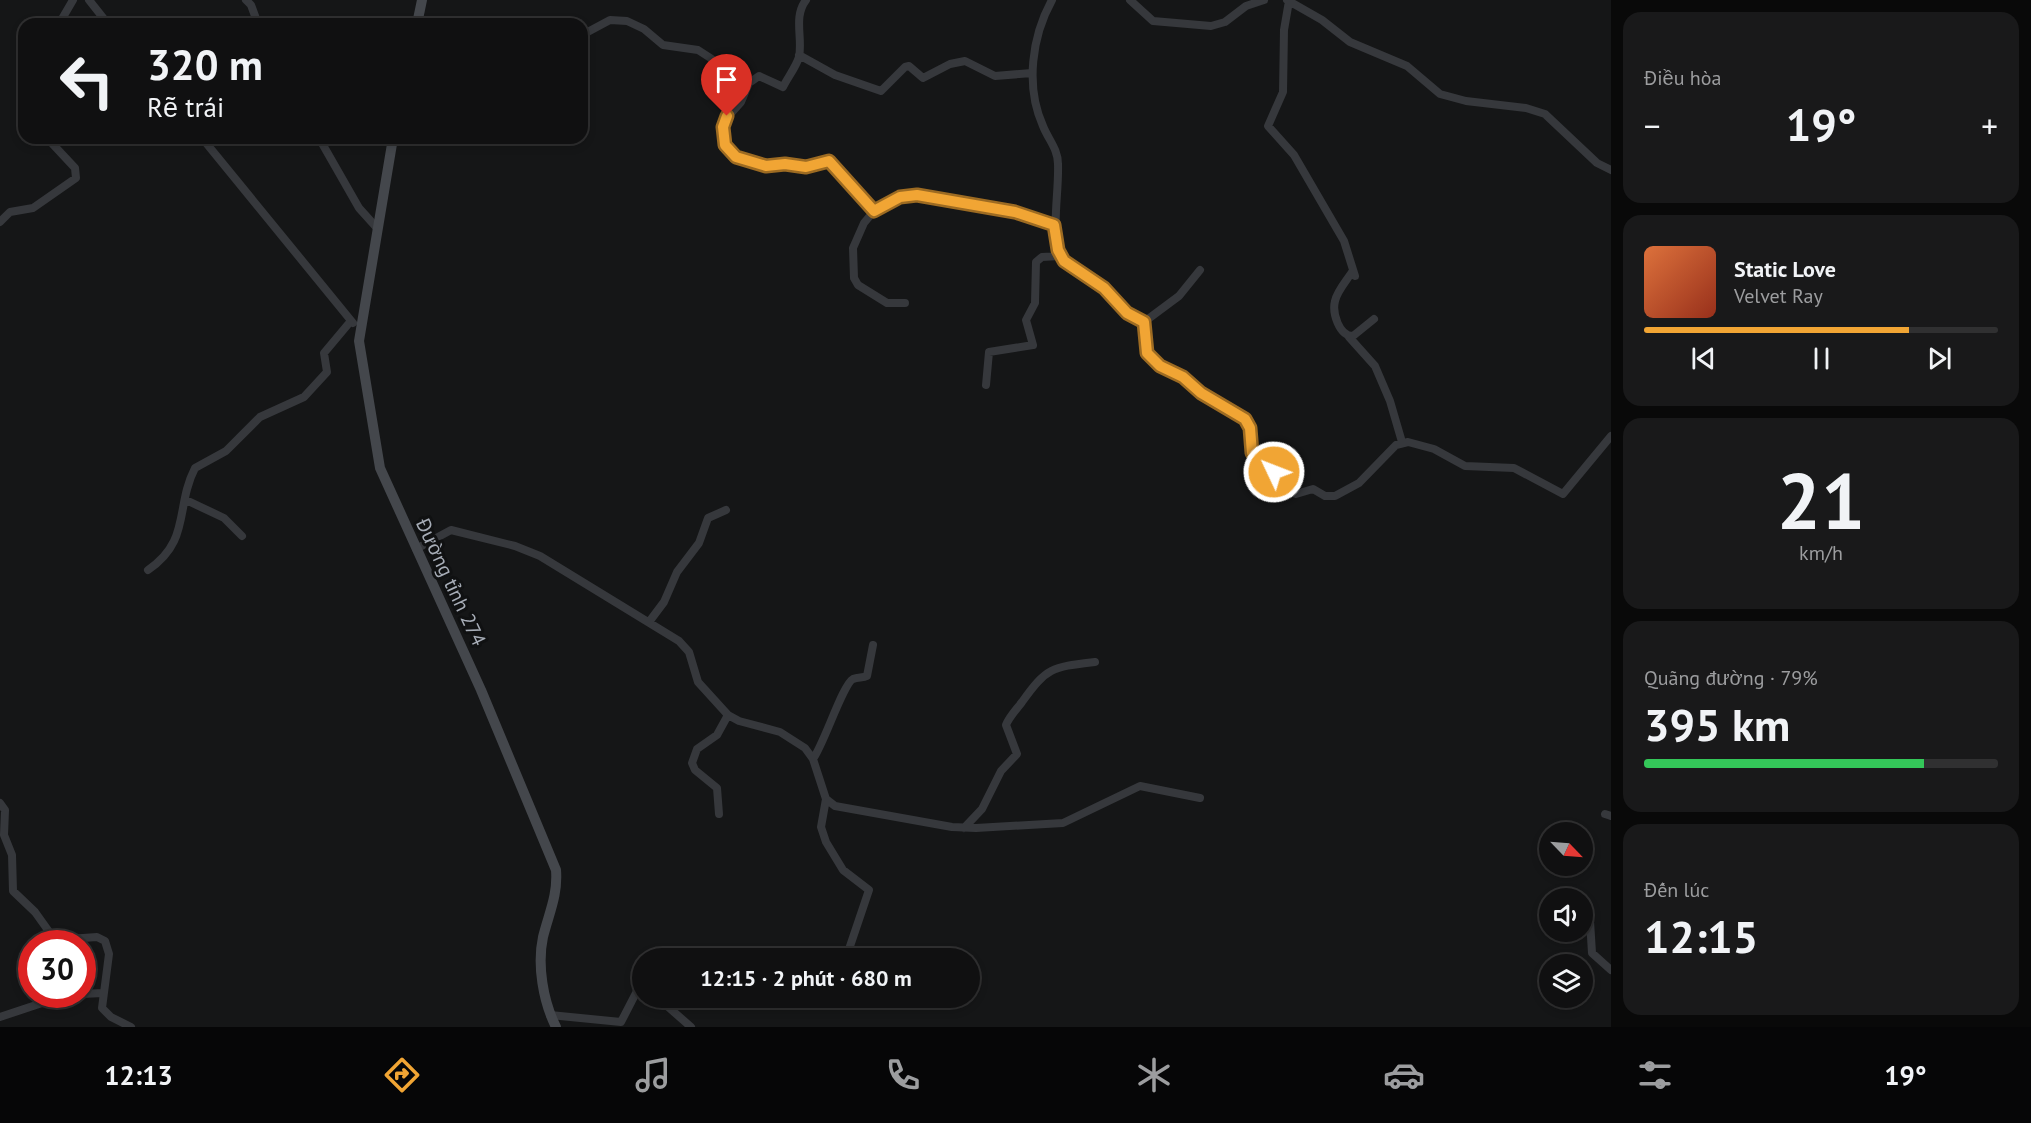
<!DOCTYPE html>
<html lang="vi">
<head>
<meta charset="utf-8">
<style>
  :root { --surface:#101011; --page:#19191a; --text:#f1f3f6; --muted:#9c9d9f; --line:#303031; --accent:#f1a534 }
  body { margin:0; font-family:"PT Sans",sans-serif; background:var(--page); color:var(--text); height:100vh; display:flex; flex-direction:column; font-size:22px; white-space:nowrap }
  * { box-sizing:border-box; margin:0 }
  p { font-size:20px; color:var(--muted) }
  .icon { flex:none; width:33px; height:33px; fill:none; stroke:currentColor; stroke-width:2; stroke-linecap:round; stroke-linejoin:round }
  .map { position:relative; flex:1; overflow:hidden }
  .details { display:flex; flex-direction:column; gap:12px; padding:12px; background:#090909; width:420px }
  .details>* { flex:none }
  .top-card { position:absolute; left:18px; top:18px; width:570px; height:126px; border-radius:18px; box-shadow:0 3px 9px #0003,0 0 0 2px var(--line); background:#101011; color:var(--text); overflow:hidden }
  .needle { width:39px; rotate:115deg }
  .tools { position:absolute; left:1539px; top:822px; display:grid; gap:12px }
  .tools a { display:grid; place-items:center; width:54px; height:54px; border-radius:50%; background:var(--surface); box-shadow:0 3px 9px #0003,0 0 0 2px var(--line); font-size:30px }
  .speed { position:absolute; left:18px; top:930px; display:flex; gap:12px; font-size:30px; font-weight:700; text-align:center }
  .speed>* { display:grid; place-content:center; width:78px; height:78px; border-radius:50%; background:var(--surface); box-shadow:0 3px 9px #0003,0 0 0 2px var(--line); line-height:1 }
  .speed .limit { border:9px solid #d22; background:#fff; color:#111 }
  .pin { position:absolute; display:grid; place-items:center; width:51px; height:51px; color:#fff; margin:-62px -26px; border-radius:50% 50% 50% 0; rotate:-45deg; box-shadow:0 0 6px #0007 }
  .pin .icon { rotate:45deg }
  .me { position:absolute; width:66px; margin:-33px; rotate:313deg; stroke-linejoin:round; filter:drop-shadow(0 0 4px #0008) }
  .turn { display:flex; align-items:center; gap:21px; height:126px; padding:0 30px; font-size:27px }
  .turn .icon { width:78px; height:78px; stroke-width:2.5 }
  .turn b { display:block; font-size:42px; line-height:51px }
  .big { font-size:45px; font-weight:700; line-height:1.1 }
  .details .tile { flex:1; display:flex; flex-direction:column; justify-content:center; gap:9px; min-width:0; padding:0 21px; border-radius:18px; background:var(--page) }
  .details .dial { align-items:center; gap:0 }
  .dial b { font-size:78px; line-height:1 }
  .song { display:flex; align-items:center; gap:18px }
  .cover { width:72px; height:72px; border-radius:9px; background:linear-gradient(135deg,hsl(20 70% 55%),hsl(10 70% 35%)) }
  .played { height:6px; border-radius:3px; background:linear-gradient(90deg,var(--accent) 75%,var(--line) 75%) }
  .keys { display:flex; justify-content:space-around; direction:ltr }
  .heat { display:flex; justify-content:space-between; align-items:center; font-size:33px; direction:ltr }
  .charge { height:9px; border-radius:4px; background:linear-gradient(90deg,#34c759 79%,var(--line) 0) }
  .trip { position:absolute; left:632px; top:948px; width:348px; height:60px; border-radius:30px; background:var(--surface); box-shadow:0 3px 9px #0003,0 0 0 2px var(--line); font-weight:700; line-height:60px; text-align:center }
  .tabs { display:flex; height:96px; justify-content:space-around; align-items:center; background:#060607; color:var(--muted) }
  .tabs .icon { width:42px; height:42px }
  .tabs .on { color:var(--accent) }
  .tabs b { font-size:27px; color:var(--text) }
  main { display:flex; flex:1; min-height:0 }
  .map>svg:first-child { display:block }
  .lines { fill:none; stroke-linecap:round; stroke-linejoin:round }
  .street { stroke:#36383c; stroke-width:8 }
  .secondary { stroke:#44474c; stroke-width:10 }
  .route-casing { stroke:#9d6b22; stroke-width:15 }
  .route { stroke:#f1a534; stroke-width:10 }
  .labels { text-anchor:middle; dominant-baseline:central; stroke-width:6; stroke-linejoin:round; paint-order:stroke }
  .street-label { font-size:20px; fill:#a7adb7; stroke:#101112 }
</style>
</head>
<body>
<main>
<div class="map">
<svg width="1611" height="1027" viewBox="0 0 1611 1027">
  <rect width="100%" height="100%" fill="#151617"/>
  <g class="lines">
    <path class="street" d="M89,0L108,24
      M246,0L251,5L258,24
      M806,0C793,17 803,38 799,57C796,67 788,77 783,87L759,76L749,83L741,102L724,121L725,145L736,157L766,166L780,164L806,167L829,161L874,211
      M1052,0C1032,36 1025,86 1043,126C1048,139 1058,149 1058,164C1059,195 1051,225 1060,256L1103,288L1127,313L1144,322L1147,353L1160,366L1183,377L1201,393L1245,419L1250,428L1252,453L1274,472L1283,490L1296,494L1313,489L1325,496H1335L1359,483L1396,445L1408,442L1434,449L1465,466L1514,468L1563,494L1611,436
      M1130,0L1153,21L1211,26L1225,22L1246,6L1264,0
      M1287,0L1322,20L1350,42L1407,66L1440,94L1466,101L1526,108L1545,114L1597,163L1611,170
      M1289,1L1284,30L1283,92L1268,126L1294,155L1344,241L1355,276
      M59,24L73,0
      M582,35L610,20L627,21L644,29L663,45L698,50L749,83
      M799,55L835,75L881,91L905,67L909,66L923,78L950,64L965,61L995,76L1032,73
      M202,138L353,323
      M319,138L359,208L377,228
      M0,222L10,212L33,208L76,178L75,168L47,138
      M1352,272C1347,280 1337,291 1335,301C1332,313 1339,336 1353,336L1374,319
      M905,303H887L858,285L854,278L853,248L864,223L874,211L900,197L917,195L1015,212L1055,225
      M1144,322L1179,296L1200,270
      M1349,337L1375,366L1390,401L1402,442
      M986,385L989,352L1033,345L1026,320L1035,303L1036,262L1042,257L1060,256
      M186,500L224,518L242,536
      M416,549L451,530L515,546L540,556L679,641L689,652L698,682L728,715L739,721L780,732L805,748L813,759L826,799L835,806L952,827L976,828L1063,823L1140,786L1200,798
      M148,570C191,541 175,507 195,468L226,451L260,417L304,397L327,372L324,353L350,322
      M649,622L664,602L677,572L699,543L708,518L726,510
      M813,759C824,744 843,684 853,679C858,677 863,678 867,676L873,645
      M826,799L821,827L826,842L843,870L869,890L846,958
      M0,803L5,810L4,835L12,855L13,891L35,912L55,940L97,937L105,941L109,954L102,1008L111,1017L131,1027
      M719,814L717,788L695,770L692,763L697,749L717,735L728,715
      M1605,814L1611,816
      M964,828L982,809L1001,771L1017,754L1006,725C1009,717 1016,710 1022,702C1047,667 1052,667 1095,662
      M1590,921L1592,953L1611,970
      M82,994L103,993
      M658,998L691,1027
      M550,1015L621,1022L637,991L642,988
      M0,1017L63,996L81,994"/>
    <path class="secondary" d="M417,24L422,0
      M393,138L359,341L380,468L481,690L556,870C558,895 549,913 543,937C537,965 543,1001 556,1027"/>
  </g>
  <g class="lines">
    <g class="route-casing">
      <path id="route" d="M727,116L723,127L725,145L736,157L766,166L785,164L806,167L829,161L874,211L900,197L917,195L1015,212L1054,225L1058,250L1064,261L1104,288L1127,313L1144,322L1147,353L1160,366L1183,377L1201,393L1245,419L1250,428L1252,453L1274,472"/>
    </g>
    <use href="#route" class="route"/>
  </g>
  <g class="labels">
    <g class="street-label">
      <text transform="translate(451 582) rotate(65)">Đường tỉnh 274</text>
    </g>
  </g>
</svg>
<div class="tools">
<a><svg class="needle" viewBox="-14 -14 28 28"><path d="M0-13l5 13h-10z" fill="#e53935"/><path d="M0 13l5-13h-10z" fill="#9c9d9f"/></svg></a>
<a><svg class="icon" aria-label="sound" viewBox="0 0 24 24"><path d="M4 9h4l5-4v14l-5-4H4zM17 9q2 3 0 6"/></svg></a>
<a><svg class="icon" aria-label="layers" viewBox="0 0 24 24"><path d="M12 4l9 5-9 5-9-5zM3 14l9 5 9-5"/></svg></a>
</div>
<div class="speed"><div class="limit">30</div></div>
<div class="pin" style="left:727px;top:116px;background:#d93025"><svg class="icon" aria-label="arrive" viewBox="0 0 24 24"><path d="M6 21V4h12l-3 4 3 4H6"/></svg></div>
<svg class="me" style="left:1274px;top:472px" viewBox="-20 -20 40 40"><circle r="17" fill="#f1a534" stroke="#fff" stroke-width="3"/><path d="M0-11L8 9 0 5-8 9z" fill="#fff"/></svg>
<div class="trip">12:15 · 2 phút · 680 m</div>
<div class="top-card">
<div class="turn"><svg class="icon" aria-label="left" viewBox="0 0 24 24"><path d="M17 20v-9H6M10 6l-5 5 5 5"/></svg><div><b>320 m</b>Rẽ trái</div></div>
</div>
</div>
<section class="details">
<div class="tile"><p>Điều hòa</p>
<div class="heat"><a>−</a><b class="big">19°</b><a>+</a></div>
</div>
<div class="tile">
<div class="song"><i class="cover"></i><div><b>Static Love</b><p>Velvet Ray</p></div></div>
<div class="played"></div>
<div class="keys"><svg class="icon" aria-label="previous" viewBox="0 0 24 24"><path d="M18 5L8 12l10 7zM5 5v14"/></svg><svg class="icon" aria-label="pause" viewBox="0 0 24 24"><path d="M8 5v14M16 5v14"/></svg><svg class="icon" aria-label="next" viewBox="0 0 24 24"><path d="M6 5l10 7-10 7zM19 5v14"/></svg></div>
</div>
<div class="tile dial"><b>21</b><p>km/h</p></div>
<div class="tile"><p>Quãng đường · 79%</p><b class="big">395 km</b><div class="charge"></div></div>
<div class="tile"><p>Đến lúc</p><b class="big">12:15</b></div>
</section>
</main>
<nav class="tabs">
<b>12:13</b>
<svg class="icon on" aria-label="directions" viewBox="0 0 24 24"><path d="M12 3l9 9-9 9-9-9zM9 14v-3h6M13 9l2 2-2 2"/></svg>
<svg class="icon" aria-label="music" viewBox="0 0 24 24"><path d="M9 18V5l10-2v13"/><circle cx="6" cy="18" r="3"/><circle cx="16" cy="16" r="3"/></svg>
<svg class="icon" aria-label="phone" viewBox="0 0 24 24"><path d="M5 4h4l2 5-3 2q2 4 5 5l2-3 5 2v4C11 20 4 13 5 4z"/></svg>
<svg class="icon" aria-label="climate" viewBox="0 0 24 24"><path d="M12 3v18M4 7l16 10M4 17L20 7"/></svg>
<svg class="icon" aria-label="car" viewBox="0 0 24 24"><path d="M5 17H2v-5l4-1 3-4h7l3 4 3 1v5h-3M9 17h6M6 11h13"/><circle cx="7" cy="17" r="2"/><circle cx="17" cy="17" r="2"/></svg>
<svg class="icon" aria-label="filters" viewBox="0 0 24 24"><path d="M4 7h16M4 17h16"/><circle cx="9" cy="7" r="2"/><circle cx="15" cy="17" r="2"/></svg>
<b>19°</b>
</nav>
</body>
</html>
